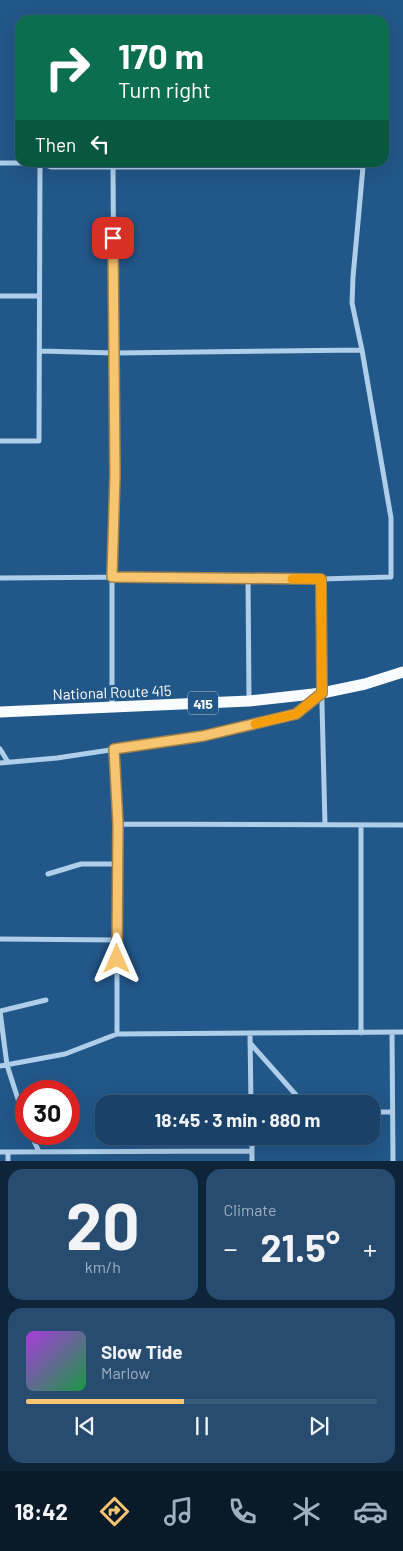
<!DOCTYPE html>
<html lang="en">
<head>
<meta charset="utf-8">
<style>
  :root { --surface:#1a4167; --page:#274c70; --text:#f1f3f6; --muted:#9fafc0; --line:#385a7b; --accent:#f7c570 }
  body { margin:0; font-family:Barlow,sans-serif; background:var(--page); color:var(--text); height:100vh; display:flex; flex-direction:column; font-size:19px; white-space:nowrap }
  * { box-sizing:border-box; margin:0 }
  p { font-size:16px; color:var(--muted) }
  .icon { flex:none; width:28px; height:28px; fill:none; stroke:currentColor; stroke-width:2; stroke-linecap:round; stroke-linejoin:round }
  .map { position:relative; height:1161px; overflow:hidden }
  .details { display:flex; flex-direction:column; gap:8px; padding:8px; background:#0e2439; flex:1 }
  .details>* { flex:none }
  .hud { position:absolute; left:15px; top:15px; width:374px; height:152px; border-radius:15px; box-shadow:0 5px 20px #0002,0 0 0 1px var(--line); background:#0b6e4f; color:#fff; overflow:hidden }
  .speed { position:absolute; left:15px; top:1080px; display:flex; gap:10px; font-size:25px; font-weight:700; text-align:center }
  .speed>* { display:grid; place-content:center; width:65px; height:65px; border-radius:50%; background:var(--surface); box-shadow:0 5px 20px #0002,0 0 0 1px var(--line); line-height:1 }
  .speed .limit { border:8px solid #d22; background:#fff; color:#111 }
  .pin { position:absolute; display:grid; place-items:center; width:42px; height:42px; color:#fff; margin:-21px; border-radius:10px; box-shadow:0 2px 8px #0006 }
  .me { position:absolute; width:55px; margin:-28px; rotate:0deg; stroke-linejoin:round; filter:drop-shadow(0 0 4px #0008) }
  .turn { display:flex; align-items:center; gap:18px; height:105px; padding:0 20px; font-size:22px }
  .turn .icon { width:65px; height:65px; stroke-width:2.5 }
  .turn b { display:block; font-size:35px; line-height:42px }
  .then { display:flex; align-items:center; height:48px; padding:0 20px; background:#0003; gap:10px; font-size:19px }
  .big { font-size:38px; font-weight:700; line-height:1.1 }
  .details .card { flex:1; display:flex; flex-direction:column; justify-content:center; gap:8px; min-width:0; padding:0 18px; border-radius:15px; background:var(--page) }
  .details .dial { align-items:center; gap:0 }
  .dial b { font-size:65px; line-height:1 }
  .song { display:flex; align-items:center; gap:15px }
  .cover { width:60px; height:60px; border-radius:8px; background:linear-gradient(135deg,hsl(280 70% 55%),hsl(140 70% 35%)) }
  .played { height:5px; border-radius:2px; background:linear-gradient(90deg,var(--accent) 45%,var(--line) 45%) }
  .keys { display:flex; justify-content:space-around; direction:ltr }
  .heat { display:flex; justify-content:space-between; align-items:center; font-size:28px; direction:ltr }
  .details .tiles { flex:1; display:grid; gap:8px; grid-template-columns:1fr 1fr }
  .card:last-child { grid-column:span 2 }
  .trip { position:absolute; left:95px; top:1095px; width:285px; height:50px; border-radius:15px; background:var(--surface); box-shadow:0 5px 20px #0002,0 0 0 1px var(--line); font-weight:700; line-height:50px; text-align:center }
  .tab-bar { display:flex; height:80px; justify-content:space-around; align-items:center; background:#0a1a29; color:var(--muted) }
  .tab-bar .icon { width:35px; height:35px }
  .tab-bar .active { color:var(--accent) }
  .tab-bar b { font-size:22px; color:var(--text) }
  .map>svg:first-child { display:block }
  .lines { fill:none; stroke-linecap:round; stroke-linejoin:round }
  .minor { stroke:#aeceea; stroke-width:5 }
  .trunk { stroke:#f8fcfe; stroke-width:11 }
  .route-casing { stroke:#a18049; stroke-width:12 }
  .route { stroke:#f7c570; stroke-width:9 }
  .slow { stroke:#f59e0b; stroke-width:9 }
  .labels { text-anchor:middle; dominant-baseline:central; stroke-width:5; stroke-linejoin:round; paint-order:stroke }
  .shield { fill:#225789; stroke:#bdcddc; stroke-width:1 }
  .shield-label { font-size:14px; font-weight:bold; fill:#fff }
  .street-label { font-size:15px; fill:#fff; stroke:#225789 }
</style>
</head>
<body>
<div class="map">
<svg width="403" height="1161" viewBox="0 0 403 1161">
  <rect width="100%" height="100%" fill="#225789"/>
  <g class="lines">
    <path class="minor" d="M0,163H40L51,167H363L353,277L352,303L362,350L391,518V577L321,579L136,577L0,578
      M0,296H39
      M40,351L114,353L362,350
      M0,441H39L40,163
      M248,578L249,700
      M321,579V664L325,825
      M112,707V577L115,475L113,166
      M0,749L8,762
      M114,749L117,824V1034
      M0,763L57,758L203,736L296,714L319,696
      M117,824L403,825
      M48,874L81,864H117
      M0,939L117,940
      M0,1011L7,1065L26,1124
      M0,1011L46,1000
      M392,1032L393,1161
      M250,1033L251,1104
      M361,1033V825
      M250,1043L304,1104
      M0,1066L65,1054L117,1034L403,1032
      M371,1112H392
      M31,1134L39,1152
      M252,1136V1161
      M0,1152L252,1151
      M8,1152V1161"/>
    <path class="trunk" d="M0,712L249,701L322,693L365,684L403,672"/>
  </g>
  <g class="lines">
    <g class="route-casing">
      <path id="route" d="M113,238L115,475L112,577L321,579L322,693L296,714L203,736L114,749L118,824L117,959"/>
    </g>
    <use href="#route" class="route"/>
    <path class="slow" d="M255,724L296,714L322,693L321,579H292"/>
  </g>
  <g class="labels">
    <rect class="shield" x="188" y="691.5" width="30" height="23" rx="4"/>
    <g class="shield-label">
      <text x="203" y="703">415</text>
    </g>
    <g class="street-label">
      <text transform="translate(112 692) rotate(-2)">National Route 415</text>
    </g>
  </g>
</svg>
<div class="speed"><div class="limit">30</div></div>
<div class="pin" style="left:113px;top:238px;background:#d93025"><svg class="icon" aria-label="arrive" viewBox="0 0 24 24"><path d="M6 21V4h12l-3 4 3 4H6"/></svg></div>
<svg class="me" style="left:117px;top:959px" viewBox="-20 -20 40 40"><path d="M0-17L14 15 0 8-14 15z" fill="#f7c570" stroke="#fff" stroke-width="4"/></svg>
<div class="trip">18:45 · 3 min · 880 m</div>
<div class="hud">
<div class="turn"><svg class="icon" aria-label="right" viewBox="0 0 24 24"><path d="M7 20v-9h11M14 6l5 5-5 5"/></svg><div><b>170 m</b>Turn right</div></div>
<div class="then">Then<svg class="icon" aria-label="left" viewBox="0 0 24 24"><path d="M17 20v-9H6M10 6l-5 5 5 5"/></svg></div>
</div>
</div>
<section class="details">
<div class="tiles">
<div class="card dial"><b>20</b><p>km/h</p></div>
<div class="card"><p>Climate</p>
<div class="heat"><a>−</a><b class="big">21.5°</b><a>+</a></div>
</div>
<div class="card">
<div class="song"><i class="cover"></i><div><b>Slow Tide</b><p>Marlow</p></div></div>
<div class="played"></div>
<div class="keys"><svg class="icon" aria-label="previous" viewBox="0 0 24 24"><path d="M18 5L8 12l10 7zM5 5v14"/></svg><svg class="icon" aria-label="pause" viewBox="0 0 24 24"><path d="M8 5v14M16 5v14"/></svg><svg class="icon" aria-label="next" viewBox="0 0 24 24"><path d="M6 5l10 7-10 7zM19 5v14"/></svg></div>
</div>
</div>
</section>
<nav class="tab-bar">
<b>18:42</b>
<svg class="icon active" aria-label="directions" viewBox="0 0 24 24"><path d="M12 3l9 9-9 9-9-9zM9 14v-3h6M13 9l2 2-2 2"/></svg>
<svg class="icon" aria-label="music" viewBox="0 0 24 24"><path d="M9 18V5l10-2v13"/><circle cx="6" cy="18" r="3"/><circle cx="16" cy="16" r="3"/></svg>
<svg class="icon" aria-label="phone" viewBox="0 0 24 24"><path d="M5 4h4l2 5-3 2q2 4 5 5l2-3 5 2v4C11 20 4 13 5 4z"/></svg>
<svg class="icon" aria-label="climate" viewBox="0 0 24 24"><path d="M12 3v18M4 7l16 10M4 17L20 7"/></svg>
<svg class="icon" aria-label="car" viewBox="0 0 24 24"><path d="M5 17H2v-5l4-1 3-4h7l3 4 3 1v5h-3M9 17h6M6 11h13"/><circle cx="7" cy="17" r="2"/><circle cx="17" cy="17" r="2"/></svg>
</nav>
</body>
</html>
